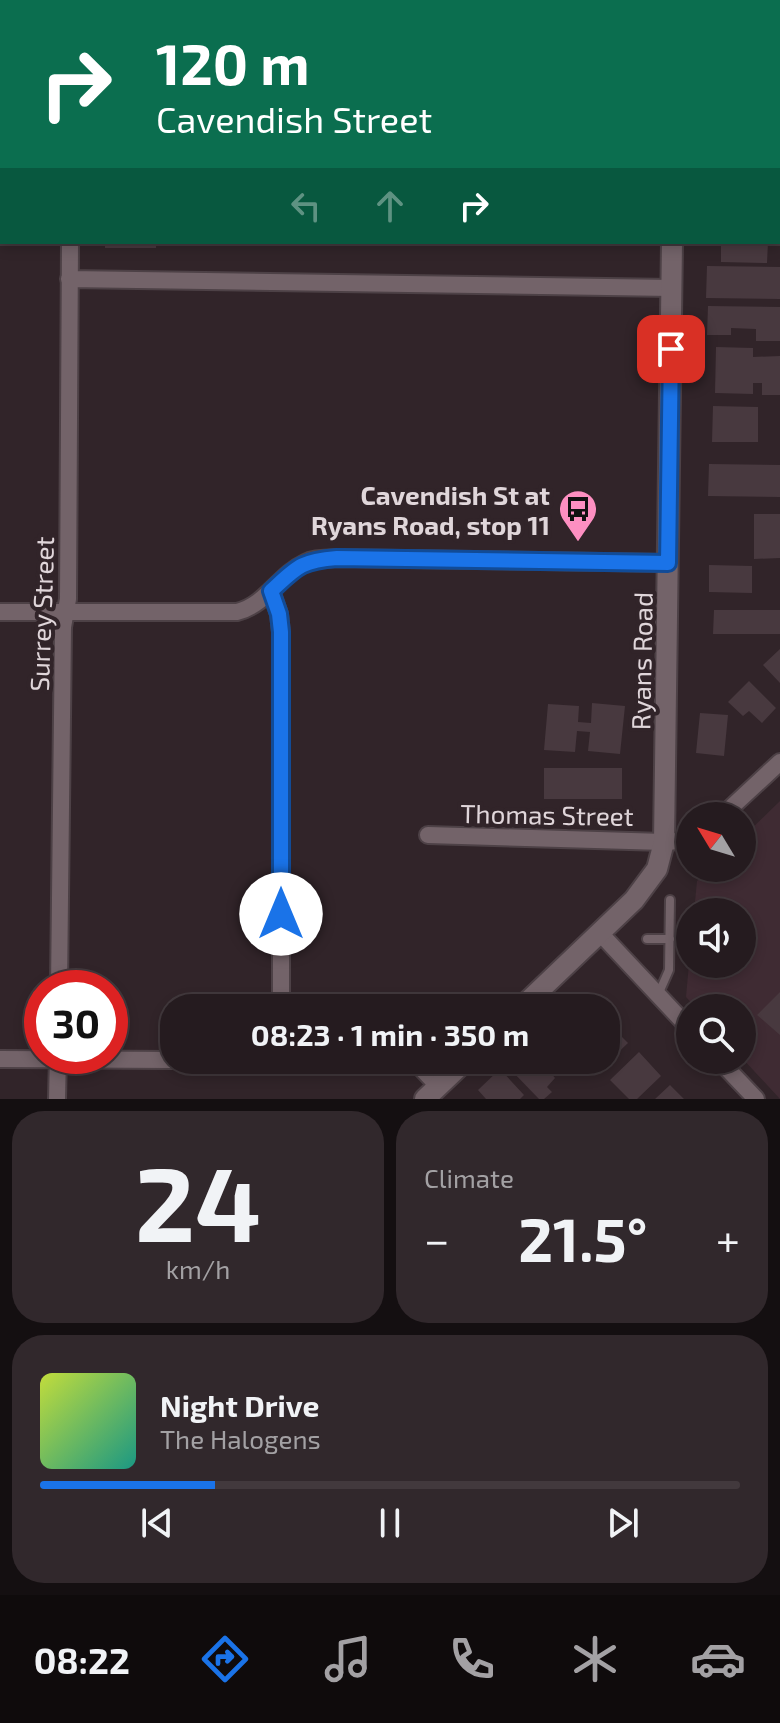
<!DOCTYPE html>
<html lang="en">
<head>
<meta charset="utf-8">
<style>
  :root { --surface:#251b1f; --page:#31282c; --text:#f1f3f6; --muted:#a3a1a4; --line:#42393d; --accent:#1a73e8 }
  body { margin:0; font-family:"Exo 2",sans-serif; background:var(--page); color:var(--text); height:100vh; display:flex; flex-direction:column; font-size:30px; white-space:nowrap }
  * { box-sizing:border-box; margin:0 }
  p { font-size:26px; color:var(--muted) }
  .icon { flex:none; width:44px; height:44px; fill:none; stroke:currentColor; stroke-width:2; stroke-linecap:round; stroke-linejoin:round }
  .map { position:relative; height:1099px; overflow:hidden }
  .drawer { display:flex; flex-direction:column; gap:12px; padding:12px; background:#140f11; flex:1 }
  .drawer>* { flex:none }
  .hud { position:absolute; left:0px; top:0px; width:780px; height:244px; box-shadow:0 4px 12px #0003,0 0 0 2px var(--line); background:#0b6e4f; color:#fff; overflow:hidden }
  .needle { width:52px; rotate:308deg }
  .tools { position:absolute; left:676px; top:802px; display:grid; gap:16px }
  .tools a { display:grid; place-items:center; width:80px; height:80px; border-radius:50%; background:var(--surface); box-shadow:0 4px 12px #0003,0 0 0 2px var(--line); font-size:40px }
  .speed { position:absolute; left:24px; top:970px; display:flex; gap:16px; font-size:40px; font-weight:700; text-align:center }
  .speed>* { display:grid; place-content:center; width:104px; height:104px; border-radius:50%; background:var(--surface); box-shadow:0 4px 12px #0003,0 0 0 2px var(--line); line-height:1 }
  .speed .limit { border:12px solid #d22; background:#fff; color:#111 }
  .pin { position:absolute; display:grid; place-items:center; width:68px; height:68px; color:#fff; margin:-34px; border-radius:16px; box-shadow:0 4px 12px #0006 }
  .me { position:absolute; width:88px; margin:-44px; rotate:0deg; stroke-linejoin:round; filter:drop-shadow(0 0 6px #0008) }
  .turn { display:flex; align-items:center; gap:28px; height:168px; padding:0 24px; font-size:36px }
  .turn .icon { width:104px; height:104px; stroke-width:2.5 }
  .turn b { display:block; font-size:56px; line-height:68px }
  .lanes { display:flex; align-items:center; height:76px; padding:0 24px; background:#0003; justify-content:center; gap:40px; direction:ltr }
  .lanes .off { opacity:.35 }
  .big { font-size:60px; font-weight:700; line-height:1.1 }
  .drawer .card { flex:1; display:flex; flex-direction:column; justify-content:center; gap:12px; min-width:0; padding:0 28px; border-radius:32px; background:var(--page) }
  .drawer .dial { align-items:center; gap:0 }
  .dial b { font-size:104px; line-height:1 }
  .song { display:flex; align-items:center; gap:24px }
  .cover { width:96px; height:96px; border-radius:12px; background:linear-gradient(135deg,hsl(70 70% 55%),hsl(170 70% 35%)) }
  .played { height:8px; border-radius:4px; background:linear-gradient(90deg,var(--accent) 25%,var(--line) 25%) }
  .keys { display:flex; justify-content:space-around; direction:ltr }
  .heat { display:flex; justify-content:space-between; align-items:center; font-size:44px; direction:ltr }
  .drawer .tiles { flex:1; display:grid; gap:12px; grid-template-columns:1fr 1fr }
  .card:last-child { grid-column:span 2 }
  .trip { position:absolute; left:160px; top:994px; width:460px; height:80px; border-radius:32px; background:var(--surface); box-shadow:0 4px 12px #0003,0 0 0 2px var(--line); font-weight:700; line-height:80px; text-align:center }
  .dock { display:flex; height:128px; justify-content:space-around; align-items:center; background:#0f0b0c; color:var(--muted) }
  .dock .icon { width:56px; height:56px }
  .dock .active { color:var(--accent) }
  .dock b { font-size:36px; color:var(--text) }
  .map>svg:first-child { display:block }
  .built { fill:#3f2b33 }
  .building { fill:#48393f }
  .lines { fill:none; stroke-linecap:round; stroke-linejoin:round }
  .lane-casing { stroke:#4d4146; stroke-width:12 }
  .street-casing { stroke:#4d4146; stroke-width:20 }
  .secondary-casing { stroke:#4d4146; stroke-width:24 }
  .lane { stroke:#736369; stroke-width:8 }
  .street { stroke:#736369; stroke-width:16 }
  .secondary { stroke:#736369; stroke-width:20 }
  .route-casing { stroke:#114b97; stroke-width:20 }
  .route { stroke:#1a73e8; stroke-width:14 }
  .labels { text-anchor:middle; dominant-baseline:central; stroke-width:8; stroke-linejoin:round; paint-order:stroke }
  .poi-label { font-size:26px; font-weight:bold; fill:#e0d6da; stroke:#312429; text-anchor:end }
  .street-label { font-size:26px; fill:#e0d6da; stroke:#312429 }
</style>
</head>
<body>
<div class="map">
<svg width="780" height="1099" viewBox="0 0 780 1099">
  <rect width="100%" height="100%" fill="#312429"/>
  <path class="built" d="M780,801V1099L742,1058V1008H696L686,997L690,952V964H742V912H694L697,881L710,868H742V838Z"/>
  <path class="building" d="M105,242H156V248H105Z
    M524,242H562V245H524Z
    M721,242H768L767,263L721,262Z
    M707,266L780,267V299L706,298Z
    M708,306L780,307V341H756V329L731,328V335H707Z
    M716,347L753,348V357L780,356V395H762V383H753V394L715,393Z
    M713,406L758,407V442H712Z
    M709,464L780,465V497L708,496Z
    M754,514H780V558L754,559Z
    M709,565L752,566V593L709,592Z
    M714,610H780V634H713Z
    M780,649V683L763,665Z
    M749,681L776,708L762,723L749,711L743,716L728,702Z
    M592,703L625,706L620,754L588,751L590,732L577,731L575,752L544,750L548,704L579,706L578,722L591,723Z
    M700,713L728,715L724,756L696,753Z
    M544,768H622V799H544Z
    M780,992V1035L757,1015Z
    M608,1023L628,1043L604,1066L598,1060H606V1025Z
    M639,1052L661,1076L637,1099H629L610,1080Z
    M511,1060H549L555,1066L550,1072L555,1078L547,1087L552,1092L544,1099H539L506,1065Z
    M500,1069L524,1095L520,1099H486L478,1090Z
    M670,1085L684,1099H655Z"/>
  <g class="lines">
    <g class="lane-casing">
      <path id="lane" d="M647,939H670
        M658,995L669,970L670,900"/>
    </g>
    <g class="street-casing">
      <path id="street" d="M0,1L86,2
        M129,2V0
        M405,2V0
        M778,12H780
        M69,279L672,288
        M271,591L279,614L281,632V1008
        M0,612H237C266,605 279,575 305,563C314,558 326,559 337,558L668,563
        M722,816L780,762
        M428,835L664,842L680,841L690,837
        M600,933L690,1029
        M59,988L63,627L68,599L70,242
        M0,1059L174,1060
        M333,1060L410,1062L421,1068L438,1086
        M719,1060L756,1099
        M57,1099L58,1056"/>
    </g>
    <g class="secondary-casing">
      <path id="secondary" d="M675,2V0
        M521,1008L634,900L657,869L664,842L672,242
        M425,1099L466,1060"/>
    </g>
    <use href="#lane" class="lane"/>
    <use href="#street" class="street"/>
    <use href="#secondary" class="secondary"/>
  </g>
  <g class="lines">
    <g class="route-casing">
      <path id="route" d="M281,914V632L279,614L271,591C297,567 300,561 337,558L668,563L671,349"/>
    </g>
    <use href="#route" class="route"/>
  </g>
  <defs>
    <g id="bus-pin" transform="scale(2)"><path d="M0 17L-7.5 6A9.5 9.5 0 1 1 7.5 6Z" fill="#fd8fc1" stroke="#312429"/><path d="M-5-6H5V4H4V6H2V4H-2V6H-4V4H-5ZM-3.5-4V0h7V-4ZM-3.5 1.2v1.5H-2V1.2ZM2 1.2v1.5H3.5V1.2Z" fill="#111"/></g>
  </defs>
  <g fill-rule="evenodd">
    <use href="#bus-pin" x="578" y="509"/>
  </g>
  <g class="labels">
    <g class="poi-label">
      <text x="550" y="494">Cavendish St at<tspan x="550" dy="30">Ryans Road, stop 11</tspan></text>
    </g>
    <g class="street-label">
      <text transform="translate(41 614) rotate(-88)">Surrey Street</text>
      <text transform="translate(641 661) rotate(-89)">Ryans Road</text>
      <text transform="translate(547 814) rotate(1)">Thomas Street</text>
    </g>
  </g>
</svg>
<div class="tools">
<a><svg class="needle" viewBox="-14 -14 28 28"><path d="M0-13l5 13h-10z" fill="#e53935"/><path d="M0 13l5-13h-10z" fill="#a3a1a4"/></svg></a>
<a><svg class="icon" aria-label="sound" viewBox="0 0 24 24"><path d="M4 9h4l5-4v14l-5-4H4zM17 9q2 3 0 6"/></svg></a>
<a><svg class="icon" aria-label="search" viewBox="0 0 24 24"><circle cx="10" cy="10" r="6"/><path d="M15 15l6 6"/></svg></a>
</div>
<div class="speed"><div class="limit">30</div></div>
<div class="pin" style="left:671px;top:349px;background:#d93025"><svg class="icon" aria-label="arrive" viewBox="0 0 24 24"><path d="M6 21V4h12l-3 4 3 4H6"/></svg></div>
<svg class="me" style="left:281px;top:914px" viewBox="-20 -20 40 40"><circle r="19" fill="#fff"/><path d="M0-13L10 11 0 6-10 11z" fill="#1a73e8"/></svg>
<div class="trip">08:23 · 1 min · 350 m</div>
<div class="hud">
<div class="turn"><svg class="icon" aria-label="right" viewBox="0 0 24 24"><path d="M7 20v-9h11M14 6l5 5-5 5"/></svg><div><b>120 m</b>Cavendish Street</div></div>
<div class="lanes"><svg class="icon off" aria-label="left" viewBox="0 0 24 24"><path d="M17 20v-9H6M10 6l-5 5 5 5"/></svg><svg class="icon off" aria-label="ahead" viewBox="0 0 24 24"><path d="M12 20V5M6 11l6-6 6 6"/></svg><svg class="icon" aria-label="right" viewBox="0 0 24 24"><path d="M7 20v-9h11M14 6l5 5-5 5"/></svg></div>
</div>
</div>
<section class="drawer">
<div class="tiles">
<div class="card dial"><b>24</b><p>km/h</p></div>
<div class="card"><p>Climate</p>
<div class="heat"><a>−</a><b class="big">21.5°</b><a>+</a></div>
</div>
<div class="card">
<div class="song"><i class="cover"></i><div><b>Night Drive</b><p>The Halogens</p></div></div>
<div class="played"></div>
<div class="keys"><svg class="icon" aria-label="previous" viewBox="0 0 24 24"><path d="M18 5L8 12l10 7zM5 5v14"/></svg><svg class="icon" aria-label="pause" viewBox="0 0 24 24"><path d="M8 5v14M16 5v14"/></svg><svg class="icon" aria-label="next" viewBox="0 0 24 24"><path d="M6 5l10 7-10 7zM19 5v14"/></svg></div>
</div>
</div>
</section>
<nav class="dock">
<b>08:22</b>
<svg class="icon active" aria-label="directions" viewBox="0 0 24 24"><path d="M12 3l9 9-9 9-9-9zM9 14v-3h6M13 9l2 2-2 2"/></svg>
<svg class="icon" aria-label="music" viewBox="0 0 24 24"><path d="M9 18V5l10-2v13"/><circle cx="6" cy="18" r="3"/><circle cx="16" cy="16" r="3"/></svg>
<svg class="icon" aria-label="phone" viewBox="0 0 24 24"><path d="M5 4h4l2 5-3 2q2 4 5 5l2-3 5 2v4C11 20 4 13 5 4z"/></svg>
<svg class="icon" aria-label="climate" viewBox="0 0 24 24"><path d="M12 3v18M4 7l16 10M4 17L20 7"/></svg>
<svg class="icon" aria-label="car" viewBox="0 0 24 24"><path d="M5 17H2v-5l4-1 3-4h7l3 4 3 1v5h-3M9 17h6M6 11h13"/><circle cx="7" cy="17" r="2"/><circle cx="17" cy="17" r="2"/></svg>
</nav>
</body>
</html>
